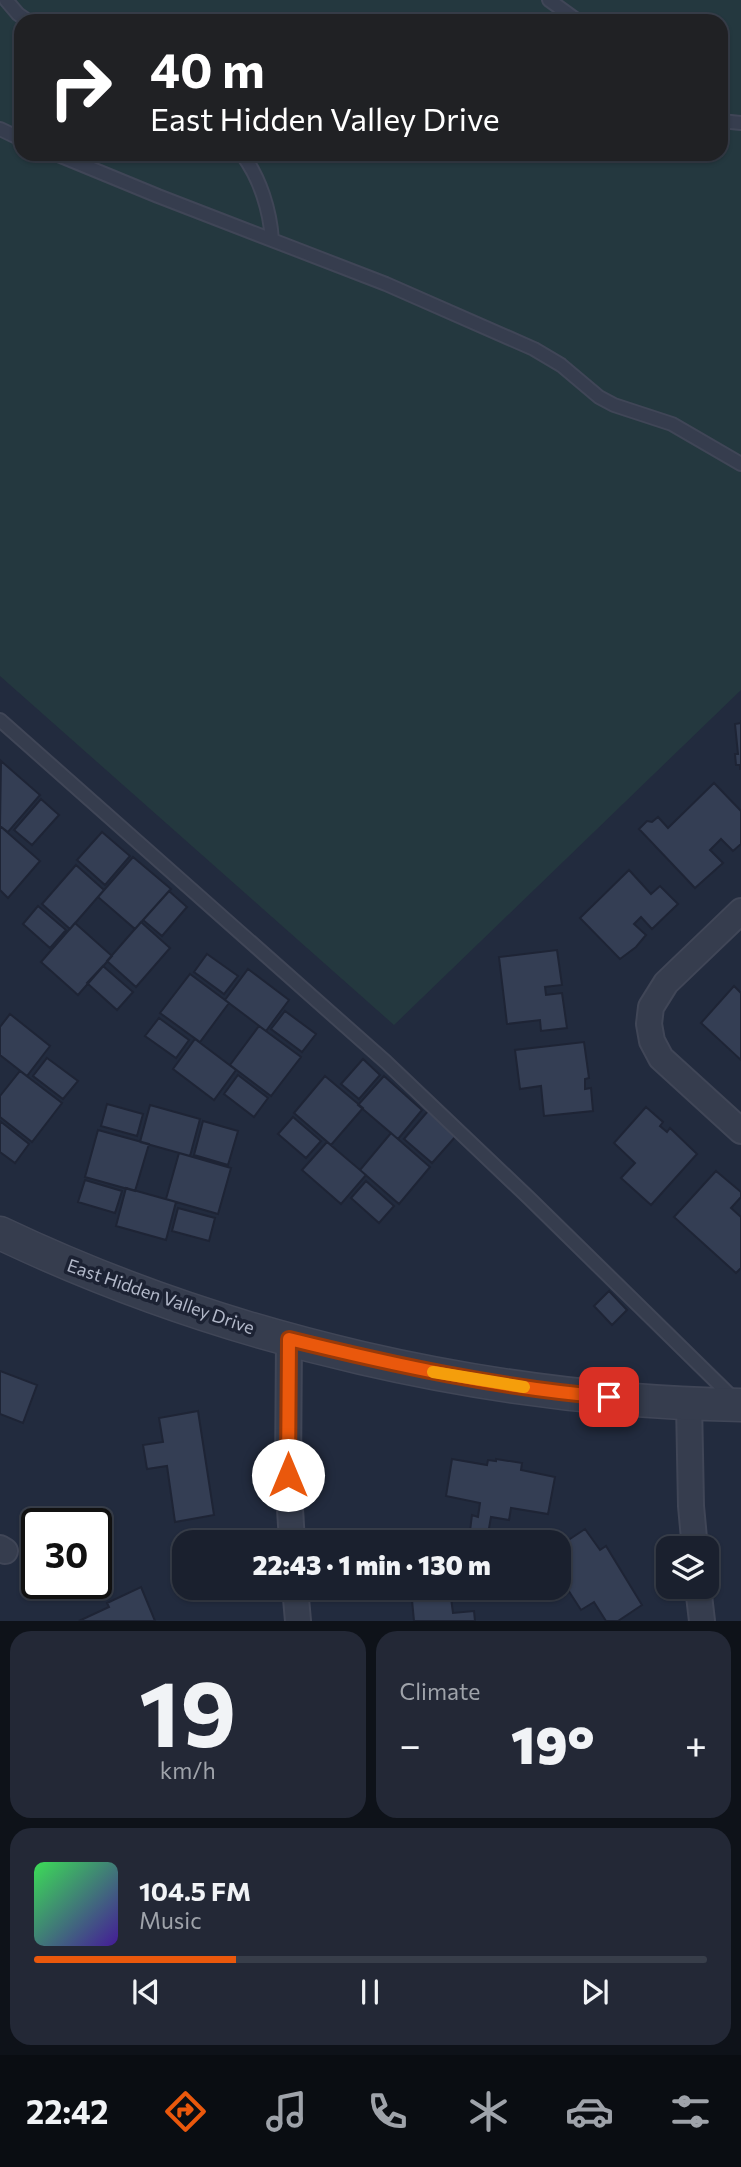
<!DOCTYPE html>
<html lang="en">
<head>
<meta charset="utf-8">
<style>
  :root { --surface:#1a202e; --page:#232836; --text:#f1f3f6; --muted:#9fa3aa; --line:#383e4a; --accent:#ea580c }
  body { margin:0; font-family:Commissioner,sans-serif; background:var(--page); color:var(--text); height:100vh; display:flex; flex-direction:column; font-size:26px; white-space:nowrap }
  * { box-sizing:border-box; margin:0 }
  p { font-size:23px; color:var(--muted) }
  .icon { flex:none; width:38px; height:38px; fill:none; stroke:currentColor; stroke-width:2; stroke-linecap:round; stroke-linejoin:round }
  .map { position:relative; height:1621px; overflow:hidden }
  .sheet { display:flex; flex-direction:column; gap:10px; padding:10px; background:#0e1219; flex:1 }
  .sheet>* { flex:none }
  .guide { position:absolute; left:14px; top:14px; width:714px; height:147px; border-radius:21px; box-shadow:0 2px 5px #0004,0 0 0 2px var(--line); background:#202124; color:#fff; overflow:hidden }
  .fabs { position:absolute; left:656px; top:1536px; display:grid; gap:14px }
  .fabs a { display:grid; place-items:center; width:63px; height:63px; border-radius:14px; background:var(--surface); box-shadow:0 2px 5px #0004,0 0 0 2px var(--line); font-size:35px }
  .speed { position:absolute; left:21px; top:1508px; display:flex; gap:14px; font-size:35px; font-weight:700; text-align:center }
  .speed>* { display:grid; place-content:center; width:91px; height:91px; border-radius:50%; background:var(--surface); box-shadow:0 2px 5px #0004,0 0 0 2px var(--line); line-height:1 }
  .speed .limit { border:4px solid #111; border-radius:10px; background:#fff; color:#111 }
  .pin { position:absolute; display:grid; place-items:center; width:60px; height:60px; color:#fff; margin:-30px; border-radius:14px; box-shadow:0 4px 10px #0006 }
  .me { position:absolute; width:77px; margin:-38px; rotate:0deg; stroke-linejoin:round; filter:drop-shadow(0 0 5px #0008) }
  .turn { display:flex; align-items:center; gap:24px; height:147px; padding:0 21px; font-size:32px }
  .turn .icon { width:91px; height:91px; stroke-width:2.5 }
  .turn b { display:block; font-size:49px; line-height:60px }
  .big { font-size:52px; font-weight:800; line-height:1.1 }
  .sheet .tile { flex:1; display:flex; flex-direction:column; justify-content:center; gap:10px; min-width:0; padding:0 24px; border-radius:21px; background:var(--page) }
  .sheet .dial { align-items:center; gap:0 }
  .dial b { font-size:91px; line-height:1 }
  .song { display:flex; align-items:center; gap:21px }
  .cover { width:84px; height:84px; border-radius:10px; background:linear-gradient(135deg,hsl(130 70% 55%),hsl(260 70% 35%)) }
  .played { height:7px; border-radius:4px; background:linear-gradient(90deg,var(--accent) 30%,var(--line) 30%) }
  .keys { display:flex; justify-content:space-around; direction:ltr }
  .heat { display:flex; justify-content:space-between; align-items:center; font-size:38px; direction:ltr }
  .sheet .tiles { flex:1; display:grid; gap:10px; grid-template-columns:1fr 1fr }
  .tile:last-child { grid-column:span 2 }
  .trip { position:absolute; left:172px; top:1530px; width:399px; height:70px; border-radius:21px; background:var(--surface); box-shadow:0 2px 5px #0004,0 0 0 2px var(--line); font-weight:800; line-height:70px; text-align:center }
  .dock { display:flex; height:112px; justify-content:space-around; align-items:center; background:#0a0d12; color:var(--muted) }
  .dock .icon { width:49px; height:49px }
  .dock .current { color:var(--accent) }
  .dock b { font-size:32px; color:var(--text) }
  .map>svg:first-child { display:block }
  .green { fill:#24383f; fill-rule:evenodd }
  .building { fill:#343e54; stroke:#1e2435; stroke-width:2 }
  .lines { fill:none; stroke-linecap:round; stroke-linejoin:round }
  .service-casing { stroke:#404657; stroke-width:16 }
  .minor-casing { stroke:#404657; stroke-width:28 }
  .tertiary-casing { stroke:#404657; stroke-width:35 }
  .service { stroke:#363d4e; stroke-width:12 }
  .minor { stroke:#363d4e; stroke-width:24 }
  .tertiary { stroke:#363d4e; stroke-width:32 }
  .route-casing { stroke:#983908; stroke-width:18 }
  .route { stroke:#ea580c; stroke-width:12 }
  .slow { stroke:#f59e0b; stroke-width:12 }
  .labels { text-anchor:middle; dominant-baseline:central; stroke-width:7; stroke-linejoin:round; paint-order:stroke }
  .street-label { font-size:18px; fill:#b2b8c9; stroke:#1c2233 }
</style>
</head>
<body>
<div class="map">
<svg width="741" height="1621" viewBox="0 0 741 1621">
  <rect width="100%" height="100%" fill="#222b3e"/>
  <path class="green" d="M0,0H741V690L394,1025L0,676ZM21,21H721V154H21Z"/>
  <path class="building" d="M741,720V769H740V765H736L735,754H738L735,724L741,723Z
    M1,761L40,795L8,832L0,826Z
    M714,783L741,811V844L733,851L721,839L710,850L723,863L695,888L639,829L647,821L652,822L658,817L668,828Z
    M41,799L59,815L32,845L14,830Z
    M0,826L40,861L8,898L0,890Z
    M102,832L130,856L105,885L77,860Z
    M133,857L171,889L135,929L98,897Z
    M76,865L104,890L70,929L42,904Z
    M629,870L651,894L660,886L678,904L652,929L641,917L634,924L646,935L636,947L620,959L580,918Z
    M169,891L187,907L162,936L143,920Z
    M38,906L66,930L50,948L23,924Z
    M141,922L170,948L136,987L107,961Z
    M75,923L112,956L78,995L41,962Z
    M557,950L562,985L545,987L546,995L562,993L567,1028L541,1031L540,1020L507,1024L499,957Z
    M207,954L238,976L224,994L194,972Z
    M103,966L133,992L117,1010L87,983Z
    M248,969L289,1000L266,1031L225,1000Z
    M190,974L229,1003L200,1042L160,1013Z
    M734,986L741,993V1060L701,1023Z
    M285,1011L316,1034L302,1052L271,1029Z
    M10,1014L50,1046L27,1076L0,1055V1027Z
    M159,1018L189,1040L176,1058L145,1036Z
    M259,1026L301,1057L271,1096L230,1065Z
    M195,1039L236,1070L214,1100L173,1069Z
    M584,1042L589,1078L585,1079V1089L591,1088L593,1111L544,1116L541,1086L520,1089L515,1050Z
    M47,1058L78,1081L63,1099L33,1076Z
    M363,1059L380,1075L359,1099L341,1084Z
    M20,1071L62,1103L32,1142L0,1117V1096Z
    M238,1075L268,1098L254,1117L224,1094Z
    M325,1076L363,1108L331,1145L294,1113Z
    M384,1076L422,1110L398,1139L358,1105Z
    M107,1104L143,1114L137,1136L101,1126Z
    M150,1105L200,1119L190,1156L140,1142Z
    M646,1107L663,1122L660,1126L667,1132L670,1128L697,1154L651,1205L621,1178L635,1163L614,1143Z
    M428,1111L456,1136L432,1163L404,1139Z
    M293,1117L321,1141L306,1158L278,1134Z
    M0,1121L29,1144L15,1163L0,1152Z
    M203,1121L238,1131L228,1165L194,1155Z
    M98,1130L149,1144L135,1191L85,1177Z
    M391,1133L430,1167L399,1204L360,1170Z
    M327,1142L366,1175L341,1204L302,1170Z
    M179,1153L231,1168L218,1214L166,1199Z
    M716,1171L741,1192V1197L731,1208L741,1217V1268L736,1273L674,1217Z
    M85,1180L122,1191L115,1213L78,1202Z
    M366,1181L394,1206L379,1223L351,1198Z
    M126,1188L176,1202L166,1240L116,1226Z
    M178,1208L215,1218L209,1241L172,1231Z
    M609,1291L627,1310L612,1325L594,1306Z
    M0,1371L37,1385L23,1423L0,1414Z
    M198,1411L214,1515L175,1522L167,1466L147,1469L143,1445L163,1442L159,1418Z
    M452,1459L487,1465L488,1460L496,1461V1459L522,1463L521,1470L555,1477L548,1514L511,1508L509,1520L491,1517L488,1534L470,1531L472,1515L478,1517L480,1503L446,1496Z
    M585,1529L600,1550L606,1546L642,1605L618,1621H606L594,1602L581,1610L561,1579L571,1572L558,1553V1547Z
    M141,1587L155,1621H79L109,1607L107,1603Z
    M418,1587H450L451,1593H448L449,1599L451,1598L453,1613L474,1611L475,1621H414L412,1600L419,1599Z"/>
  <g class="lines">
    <g class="service-casing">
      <path id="service" d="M6,0L18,14L28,21
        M549,0L578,21
        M721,121L741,123
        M0,129L21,139
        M56,154L158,196L386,284L534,349L561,365L599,397L614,405L672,424L741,464
        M242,154C260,178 270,210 272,240
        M0,720L386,1062L529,1198L734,1399"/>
    </g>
    <g class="minor-casing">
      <path id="minor" d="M741,911L666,983L651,1007L649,1024L652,1041L661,1058L741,1131
        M289,1339L288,1475L292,1542
        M689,1403L691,1506L695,1549
        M0,1548L5,1551
        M295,1587L298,1621
        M698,1587L702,1621"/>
    </g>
    <g class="tertiary-casing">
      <path id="tertiary" d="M0,1233C227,1341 490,1401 741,1405"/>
    </g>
    <use href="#service" class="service"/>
    <use href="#minor" class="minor"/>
    <use href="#tertiary" class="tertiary"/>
  </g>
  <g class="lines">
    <g class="route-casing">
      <path id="route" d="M288,1475L289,1339C394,1365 500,1388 609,1397"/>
    </g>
    <use href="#route" class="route"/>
    <path class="slow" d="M433,1372L524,1387"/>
  </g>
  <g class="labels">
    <g class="street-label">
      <text transform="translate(161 1296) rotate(19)">East Hidden Valley Drive</text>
    </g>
  </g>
</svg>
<div class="fabs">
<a><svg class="icon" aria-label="layers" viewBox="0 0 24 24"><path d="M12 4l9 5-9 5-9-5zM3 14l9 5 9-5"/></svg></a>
</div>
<div class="speed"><div class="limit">30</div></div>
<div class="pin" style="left:609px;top:1397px;background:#d93025"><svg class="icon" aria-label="arrive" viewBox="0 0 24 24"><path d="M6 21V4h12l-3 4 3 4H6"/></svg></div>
<svg class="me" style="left:288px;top:1475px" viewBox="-20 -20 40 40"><circle r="19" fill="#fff"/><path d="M0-13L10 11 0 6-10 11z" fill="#ea580c"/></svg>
<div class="trip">22:43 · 1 min · 130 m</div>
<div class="guide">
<div class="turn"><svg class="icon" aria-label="right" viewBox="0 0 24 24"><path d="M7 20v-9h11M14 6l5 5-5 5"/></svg><div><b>40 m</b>East Hidden Valley Drive</div></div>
</div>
</div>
<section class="sheet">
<div class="tiles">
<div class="tile dial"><b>19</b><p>km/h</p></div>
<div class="tile"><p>Climate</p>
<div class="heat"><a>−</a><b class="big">19°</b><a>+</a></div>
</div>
<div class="tile">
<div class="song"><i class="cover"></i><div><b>104.5 FM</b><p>Music</p></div></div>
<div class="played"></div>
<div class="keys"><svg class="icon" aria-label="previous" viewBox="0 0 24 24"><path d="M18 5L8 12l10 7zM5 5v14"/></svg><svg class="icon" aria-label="pause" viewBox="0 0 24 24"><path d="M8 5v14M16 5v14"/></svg><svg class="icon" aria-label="next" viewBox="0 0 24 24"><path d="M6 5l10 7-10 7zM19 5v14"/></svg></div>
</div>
</div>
</section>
<nav class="dock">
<b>22:42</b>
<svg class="icon current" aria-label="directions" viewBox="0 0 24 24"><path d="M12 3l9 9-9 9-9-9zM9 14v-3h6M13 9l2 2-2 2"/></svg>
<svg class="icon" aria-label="music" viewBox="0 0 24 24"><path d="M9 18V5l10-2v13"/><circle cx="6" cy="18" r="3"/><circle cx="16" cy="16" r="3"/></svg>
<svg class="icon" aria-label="phone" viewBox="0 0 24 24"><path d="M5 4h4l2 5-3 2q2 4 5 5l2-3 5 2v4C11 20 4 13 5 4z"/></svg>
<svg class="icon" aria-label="climate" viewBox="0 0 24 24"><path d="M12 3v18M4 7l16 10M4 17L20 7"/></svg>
<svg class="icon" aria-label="car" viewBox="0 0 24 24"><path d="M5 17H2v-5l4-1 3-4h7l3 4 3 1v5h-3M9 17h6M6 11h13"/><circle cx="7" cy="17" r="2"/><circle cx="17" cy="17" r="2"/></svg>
<svg class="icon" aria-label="filters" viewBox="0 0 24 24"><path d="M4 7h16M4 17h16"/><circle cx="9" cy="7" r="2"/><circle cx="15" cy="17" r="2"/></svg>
</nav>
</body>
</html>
